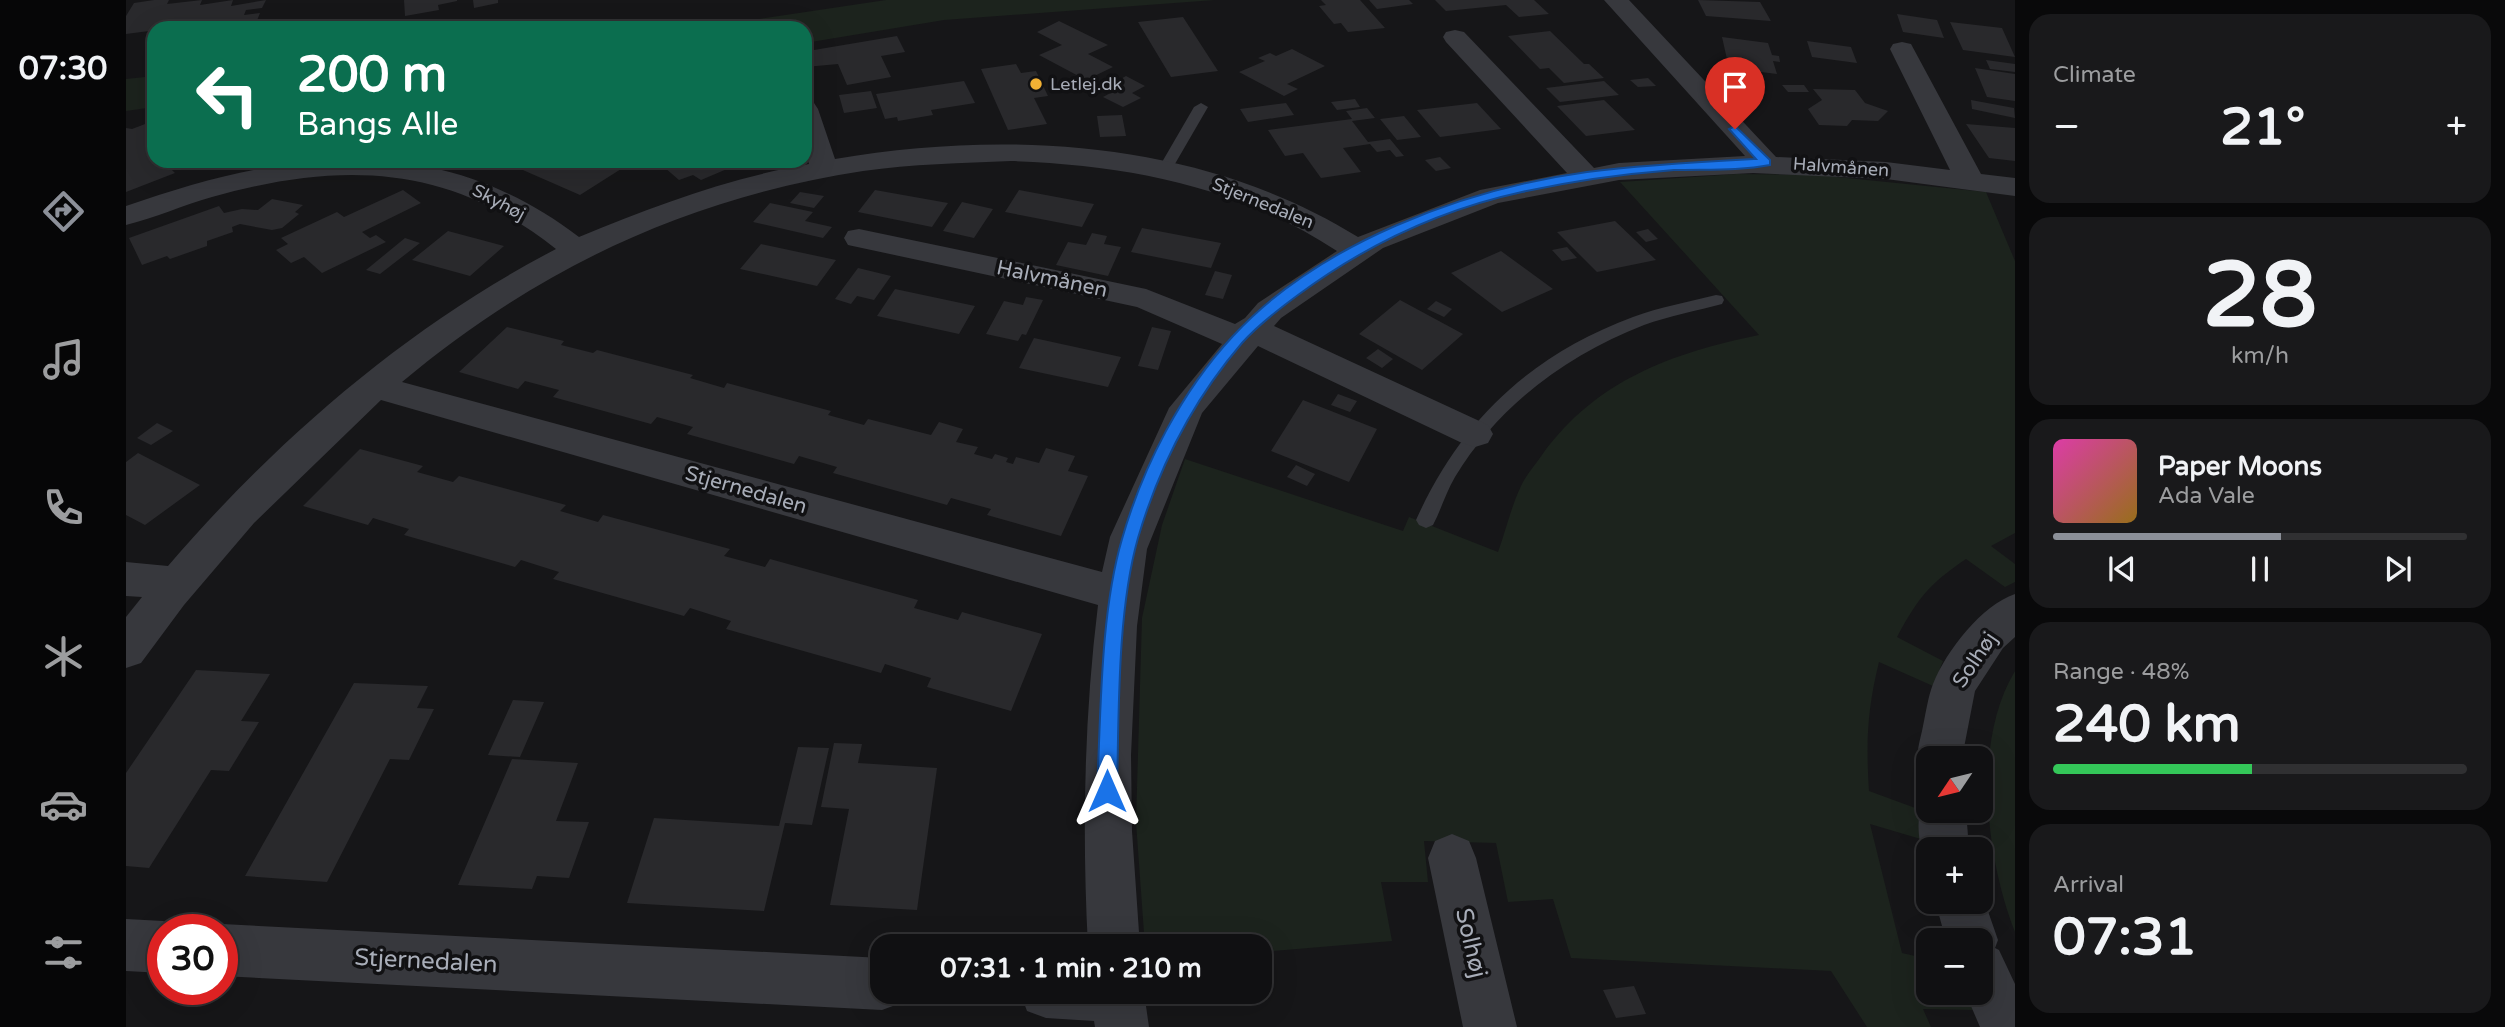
<!DOCTYPE html>
<html lang="en">
<head>
<meta charset="utf-8">
<style>
  :root { --surface:#101012; --page:#19191b; --text:#f1f3f6; --muted:#9c9d9f; --line:#303032; --accent:#8c9099 }
  body { margin:0; font-family:"Varela Round",sans-serif; background:var(--page); color:var(--text); height:100vh; display:flex; flex-direction:column; font-size:26px; white-space:nowrap }
  * { box-sizing:border-box; margin:0 }
  p { font-size:23px; color:var(--muted) }
  .icon { flex:none; width:38px; height:38px; fill:none; stroke:currentColor; stroke-width:2; stroke-linecap:round; stroke-linejoin:round }
  .map { position:relative; flex:1; overflow:hidden }
  .sheet { display:flex; flex-direction:column; gap:14px; padding:14px; background:#09090a; width:490px }
  .sheet>* { flex:none }
  .top-card { position:absolute; left:21px; top:21px; width:665px; height:147px; border-radius:21px; box-shadow:0 7px 28px #0002,0 0 0 2px var(--line); background:#0b6e4f; color:#fff; overflow:hidden }
  .needle { width:46px; rotate:235deg }
  .controls { position:absolute; left:1790px; top:746px; display:grid; gap:14px }
  .controls a { display:grid; place-items:center; width:77px; height:77px; border-radius:14px; background:var(--surface); box-shadow:0 7px 28px #0002,0 0 0 2px var(--line); font-size:35px }
  .speed { position:absolute; left:21px; top:914px; display:flex; gap:14px; font-size:35px; font-weight:700; text-align:center }
  .speed>* { display:grid; place-content:center; width:91px; height:91px; border-radius:50%; background:var(--surface); box-shadow:0 7px 28px #0002,0 0 0 2px var(--line); line-height:1 }
  .speed .limit { border:10px solid #d22; background:#fff; color:#111 }
  .pin { position:absolute; display:grid; place-items:center; width:60px; height:60px; color:#fff; margin:-72px -30px; border-radius:50% 50% 50% 0; rotate:-45deg; box-shadow:0 0 7px #0007 }
  .pin .icon { rotate:45deg }
  .me { position:absolute; width:77px; margin:-38px; rotate:0deg; stroke-linejoin:round; filter:drop-shadow(0 0 5px #0008) }
  .turn { display:flex; align-items:center; gap:24px; height:147px; padding:0 35px; font-size:32px }
  .turn .icon { width:91px; height:91px; stroke-width:2.5 }
  .turn b { display:block; font-size:49px; line-height:60px }
  .big { font-size:52px; font-weight:800; line-height:1.1 }
  .sheet .card { flex:1; display:flex; flex-direction:column; justify-content:center; gap:10px; min-width:0; padding:0 24px; border-radius:21px; background:var(--page) }
  .sheet .dial { align-items:center; gap:0 }
  .dial b { font-size:91px; line-height:1 }
  .song { display:flex; align-items:center; gap:21px }
  .cover { width:84px; height:84px; border-radius:10px; background:linear-gradient(135deg,hsl(320 70% 55%),hsl(40 70% 35%)) }
  .played { height:7px; border-radius:4px; background:linear-gradient(90deg,var(--accent) 55%,var(--line) 55%) }
  .keys { display:flex; justify-content:space-around; direction:ltr }
  .heat { display:flex; justify-content:space-between; align-items:center; font-size:38px; direction:ltr }
  .charge { height:10px; border-radius:5px; background:linear-gradient(90deg,#34c759 48%,var(--line) 0) }
  .trip { position:absolute; left:744px; top:934px; width:402px; height:70px; border-radius:21px; background:var(--surface); box-shadow:0 7px 28px #0002,0 0 0 2px var(--line); font-weight:800; line-height:70px; text-align:center }
  main { display:flex; flex:1; min-height:0 }
  .dock { display:flex; flex-direction:column; width:126px; justify-content:space-around; align-items:center; background:#060607; color:var(--muted) }
  .dock .icon { width:49px; height:49px }
  .dock .active { color:var(--accent) }
  .dock b { font-size:32px; color:var(--text) }
  .map>svg:first-child { display:block }
  .green { fill:#1c231d }
  .building { fill:#29292c }
  .lines { fill:none; stroke-linecap:round; stroke-linejoin:round }
  .lane { fill:#37383d; fill-rule:evenodd }
  .street { fill:#37383d; fill-rule:evenodd }
  .route { fill:#1a73e8; stroke:#114b97; stroke-width:2 }
  .poi-dot { fill:#f2b134; stroke:#111113; stroke-width:2.5 }
  .labels { text-anchor:middle; dominant-baseline:central; stroke-width:7; stroke-linejoin:round; paint-order:stroke }
  .far-poi-label { font-size:18px; fill:#a8adb8; stroke:#111113; text-anchor:start }
  .far-street-label { font-size:18px; fill:#a8adb8; stroke:#111113 }
  .street-label { font-size:21px; fill:#a8adb8; stroke:#111113 }
  .near-street-label { font-size:24px; fill:#a8adb8; stroke:#111113 }
</style>
</head>
<body>
<main>
<nav class="dock">
<b>07:30</b>
<svg class="icon active" aria-label="directions" viewBox="0 0 24 24"><path d="M12 3l9 9-9 9-9-9zM9 14v-3h6M13 9l2 2-2 2"/></svg>
<svg class="icon" aria-label="music" viewBox="0 0 24 24"><path d="M9 18V5l10-2v13"/><circle cx="6" cy="18" r="3"/><circle cx="16" cy="16" r="3"/></svg>
<svg class="icon" aria-label="phone" viewBox="0 0 24 24"><path d="M5 4h4l2 5-3 2q2 4 5 5l2-3 5 2v4C11 20 4 13 5 4z"/></svg>
<svg class="icon" aria-label="climate" viewBox="0 0 24 24"><path d="M12 3v18M4 7l16 10M4 17L20 7"/></svg>
<svg class="icon" aria-label="car" viewBox="0 0 24 24"><path d="M5 17H2v-5l4-1 3-4h7l3 4 3 1v5h-3M9 17h6M6 11h13"/><circle cx="7" cy="17" r="2"/><circle cx="17" cy="17" r="2"/></svg>
<svg class="icon" aria-label="filters" viewBox="0 0 24 24"><path d="M4 7h16M4 17h16"/><circle cx="9" cy="7" r="2"/><circle cx="15" cy="17" r="2"/></svg>
</nav>
<div class="map">
<svg width="1889" height="1027" viewBox="0 0 1889 1027">
  <rect width="100%" height="100%" fill="#161618"/>
  <path class="green" d="M760,0H1089L818,20L679,43V28H572Z
    M28,76V107L0,111V79Z
    M1611,174L1691,175L1860,192L1889,261V533L1865,546L1889,564V582L1879,587L1840,559C1803,584 1792,598 1771,637L1817,661L1807,686L1753,662C1741,711 1740,742 1743,791L1792,809L1798,840L1744,824L1776,953L1802,959V992H1842L1850,1010L1797,1009L1805,1027H1741L1705,971L1445,958L1427,899L1382,902L1370,843L1298,841L1302,882H1255L1266,941L1134,952V947H1019L1010,822L1016,618L1036,525L1059,459L1277,531L1283,517L1372,552C1380,530 1385,507 1395,486C1400,475 1409,465 1416,455C1470,380 1546,353 1633,335L1494,182Z
    M1889,671V932C1860,858 1846,742 1889,671Z"/>
  <path class="building" d="M28,0H43L41,4L76,0L74,5L107,0L105,6L140,0L136,8L120,10L118,15L134,13L128,28H28V35L20,36L23,31L0,34V16L8,3Z
    M278,0H331V1L312,5L313,10L279,16Z
    M347,0H372V3L348,8Z
    M1195,0H1234L1259,28L1222,32L1215,23L1208,24L1193,6L1200,5Z
    M1243,0H1283L1287,4L1251,9Z
    M1309,0H1408L1423,14L1393,17L1380,5L1320,11Z
    M1572,0L1634,2L1645,21L1580,16Z
    M1771,14L1811,20L1818,38L1777,32Z
    M1057,17L1092,71L1045,77L1012,22Z
    M933,21L982,45L962,54L987,67L960,80L913,55L936,45L911,32Z
    M1824,22L1876,28L1889,57L1837,50Z
    M1424,31L1458,64H1463L1478,78L1438,83L1423,68L1414,69L1382,36Z
    M771,36L779,52L755,56L765,77L721,85L712,64L679,67V42L682,51Z
    M1596,37L1642,43L1646,55L1653,56L1654,62L1647,61L1651,74L1603,68Z
    M1681,41L1725,47L1731,63L1686,57Z
    M1166,49L1199,66L1161,84L1172,89L1158,96L1113,72L1139,61L1132,58L1144,53L1150,56Z
    M1860,60L1889,64V72L1864,69Z
    M890,64L895,73L910,71L922,96L908,98L921,124L882,130L855,69Z
    M1849,68L1889,74V101L1861,97Z
    M1000,76L1019,86L1006,93L1015,98L997,107L977,97L992,89L984,85Z
    M1522,78L1530,86L1512,87L1504,80Z
    M838,81L849,103L805,110L807,115L772,121L771,117L759,119L750,94Z
    M1478,81L1493,95L1434,102L1420,88Z
    M1656,85H1678L1683,92H1662Z
    M1687,89L1729,90L1739,103L1762,111L1752,121L1726,120L1721,126L1693,125L1682,109L1696,100Z
    M745,91L751,108L718,113L713,95Z
    M1229,99L1234,107L1211,110L1205,102Z
    M1478,100L1509,130L1460,136L1431,106Z
    M1845,100L1888,108L1889,118L1846,109Z
    M1160,103L1168,115L1122,122L1114,109Z
    M1351,103L1375,129L1314,137L1291,110Z
    M1241,108L1249,118L1226,121L1242,142L1264,139L1278,156L1270,157L1264,150L1251,152L1244,144L1217,148L1235,172L1195,178L1177,153L1159,156L1142,130L1226,119L1220,111Z
    M996,115L1000,136L974,137L971,116Z
    M1278,116L1295,137L1271,140L1254,119Z
    M27,121L28,142L21,144L28,152V161H37L49,173L0,192V128L6,129Z
    M1840,124L1889,128V161L1863,158Z
    M1314,157L1325,168L1310,171L1299,160Z
    M376,161H476L495,169L454,195Z
    M531,161H598L594,163L601,169L575,180L567,175L553,180Z
    M277,190L295,203L236,232L244,238L250,235L260,242L196,273L178,257L165,263L150,250L162,244L155,238L211,212L218,217Z
    M749,190L822,203L806,227L732,212Z
    M893,190L968,204L956,227L879,212Z
    M674,192L698,196L688,208L664,203Z
    M146,199L177,205L169,212L173,214L156,228L146,230L114,224L106,227L107,232L81,241V246L44,259L41,256L16,265L3,238L93,206L98,213L116,209L132,210Z
    M836,202L867,209L848,238L817,231Z
    M644,203L687,212L679,221L706,227L697,238L627,222Z
    M1489,221L1530,260L1471,272L1431,232Z
    M1016,228L1095,243L1085,268L1005,252Z
    M1522,229L1532,239L1520,242L1510,232Z
    M322,231L378,246L344,276L286,260Z
    M966,233L981,236L978,244L995,247L982,276L930,265L942,242L960,245Z
    M279,238L294,243L254,274L240,270Z
    M635,244L710,260L691,286L614,269Z
    M1441,247L1451,258L1436,261L1426,250Z
    M1375,251L1427,289L1376,312L1325,273Z
    M732,268L765,276L748,300L731,296L725,304L709,299Z
    M1089,271L1106,275L1097,299L1079,295Z
    M769,289L849,306L833,334L751,316Z
    M900,297L917,300L900,335L896,334L892,341L860,334L878,301L897,305Z
    M1274,300L1337,334L1296,370L1233,334Z
    M1310,301L1326,309L1318,317L1301,309Z
    M381,327L438,341L435,345L467,353L471,350L567,375L564,378L598,388L601,383L705,411L702,415L738,425L742,419L805,435L813,422L837,429L830,442L852,447L848,454L866,459L869,454L882,458L880,462L887,464L890,457L913,463L920,448L949,456L942,471L962,476L935,536L861,515L865,509L825,498L821,505L707,473L711,467L673,456L668,464L561,434L567,427L531,417L525,424L427,397L433,390L399,381L392,389L333,372Z
    M1026,327L1045,331L1032,370L1012,366Z
    M908,338L995,357L982,387L893,368Z
    M1252,349L1267,359L1256,368L1240,358Z
    M1212,394L1231,401L1224,412L1205,405Z
    M1177,400L1251,429L1223,482L1145,451Z
    M31,423L47,431L25,445L11,438Z
    M234,449L297,466L291,472L327,482L333,476L440,505L434,511L472,522L477,515L604,549L598,556L639,567L644,559L792,600L788,608L832,620L836,612L916,634L885,711L801,687L805,678L759,664L755,673L600,629L605,621L564,608L558,616L427,579L433,572L395,560L389,567L278,535L283,529L247,518L242,525L177,506Z
    M12,453L74,485L19,525L0,515V462Z
    M1170,465L1189,474L1181,486L1161,477Z
    M70,670L144,674L115,721L133,722L103,771L85,770L23,868L0,866V773Z
    M228,683L302,686L291,708L308,709L283,760L264,759L201,882L119,876Z
    M387,700L418,702L394,757L362,755Z
    M708,743L736,744L732,763L811,768L791,910L704,905L723,809L695,807Z
    M672,747L703,748L686,825L659,823L638,911L501,903L528,818L653,826Z
    M386,759L452,763L430,821L463,822L443,878L411,876L406,889L332,885Z
    M1508,986L1520,1014L1490,1018L1477,990Z"/>
  <g class="lines">
    <path class="lane" d="M1075,103L1082,107L1046,169L1044,172H1034L1032,169L1068,107Z
      M1590,295L1596,296L1598,300L1596,304C1570,311 1543,316 1518,325C1441,355 1373,405 1329,477C1320,492 1315,510 1307,525L1300,528L1293,525L1290,520C1335,420 1405,355 1507,317C1534,307 1562,302 1590,295Z"/>
    <path class="street" d="M1478,0H1503L1650,157L1760,162L1824,170L1764,49L1767,44L1776,42L1785,44L1855,174L1889,178V196L1760,179L1627,173L1493,180L1372,203L1257,248L1155,318L1148,326L1362,425L1367,434L1362,443L1349,447L1336,443L1132,346L1076,413L1021,549L1011,626L1005,755L1006,831L1014,947H962C956,832 958,719 972,605L255,400L128,523L58,605L15,663L0,668V617L16,597L0,596V562L42,566C151,439 282,326 430,249C322,163 214,161 86,197C57,205 29,218 0,225V206C159,150 310,128 453,237C527,206 603,178 683,164L679,151V101L688,103L692,109L709,159C885,129 1077,141 1232,237L1354,190L1441,173L1320,42L1317,37L1320,32L1329,30L1338,32L1468,168L1493,163L1619,156ZM885,161C1002,165 1111,186 1211,251L1132,303L1119,318L1109,324L1020,289L733,229L722,231L718,238L722,245L1011,307L1096,344L1043,408L984,537L976,572L276,382C412,268 562,198 737,171C786,164 836,163 885,161Z
      M1889,594V637L1877,648L1849,691L1836,758H1802V775L1797,773C1788,753 1793,747 1797,726C1800,712 1802,697 1807,684C1820,651 1856,605 1889,594Z
      M1802,793V810H1840L1843,849H1802V866C1791,844 1789,817 1799,794Z
      M1326,834L1343,841L1350,858L1391,1027H1337L1302,858L1309,841Z
      M1855,891L1872,940L1869,948L1873,950L1889,984V1027H1854L1839,992H1855V940H1820L1809,901H1855Z
      M0,919L37,921L55,929H37V973L0,971Z
      M96,924L756,958V992H779L775,1003L756,1010L96,976V929H84Z
      M894,992H1018L1023,1027H969L968,1021L920,1018L901,1011Z"/>
  </g>
  <path class="route" d="M1609,126L1644,160V165C1613,171 1579,169 1548,170C1497,174 1446,181 1396,192C1313,210 1241,244 1172,295C1153,309 1132,325 1116,343C1068,399 1033,467 1012,538C991,612 993,714 991,791L988,798L981,801L974,798L971,791C975,713 974,614 996,539C1017,466 1055,392 1107,336C1193,243 1338,189 1461,172C1517,165 1574,162 1630,159L1603,129Z"/>
  <circle class="poi-dot" cx="910" cy="84" r="7"/>
  <g class="labels">
    <g class="far-poi-label">
      <text x="924" y="84">Letlej.dk</text>
    </g>
    <g class="far-street-label">
      <text transform="translate(1715 167) rotate(4)">Halvmånen</text>
      <text transform="translate(373 202) rotate(28)">Skyhøj</text>
      <text transform="translate(1137 203) rotate(22)">Stjernedalen</text>
    </g>
    <g class="street-label">
      <text transform="translate(926 279) rotate(12)">Halvmånen</text>
      <text transform="translate(620 490) rotate(16)">Stjernedalen</text>
      <text transform="translate(1849 660) rotate(-56)">Solhøj</text>
    </g>
    <g class="near-street-label">
      <text transform="translate(1345 943) rotate(77)">Solhøj</text>
      <text transform="translate(300 961) rotate(3)">Stjernedalen</text>
    </g>
  </g>
</svg>
<div class="controls">
<a><svg class="needle" viewBox="-14 -14 28 28"><path d="M0-13l5 13h-10z" fill="#e53935"/><path d="M0 13l5-13h-10z" fill="#9c9d9f"/></svg></a>
<a>+</a>
<a>−</a>
</div>
<div class="speed"><div class="limit">30</div></div>
<div class="pin" style="left:1609px;top:129px;background:#d93025"><svg class="icon" aria-label="arrive" viewBox="0 0 24 24"><path d="M6 21V4h12l-3 4 3 4H6"/></svg></div>
<svg class="me" style="left:981px;top:791px" viewBox="-20 -20 40 40"><path d="M0-17L14 15 0 8-14 15z" fill="#1a73e8" stroke="#fff" stroke-width="4"/></svg>
<div class="trip">07:31 · 1 min · 210 m</div>
<div class="top-card">
<div class="turn"><svg class="icon" aria-label="left" viewBox="0 0 24 24"><path d="M17 20v-9H6M10 6l-5 5 5 5"/></svg><div><b>200 m</b>Bangs Alle</div></div>
</div>
</div>
<section class="sheet">
<div class="card"><p>Climate</p>
<div class="heat"><a>−</a><b class="big">21°</b><a>+</a></div>
</div>
<div class="card dial"><b>28</b><p>km/h</p></div>
<div class="card">
<div class="song"><i class="cover"></i><div><b>Paper Moons</b><p>Ada Vale</p></div></div>
<div class="played"></div>
<div class="keys"><svg class="icon" aria-label="previous" viewBox="0 0 24 24"><path d="M18 5L8 12l10 7zM5 5v14"/></svg><svg class="icon" aria-label="pause" viewBox="0 0 24 24"><path d="M8 5v14M16 5v14"/></svg><svg class="icon" aria-label="next" viewBox="0 0 24 24"><path d="M6 5l10 7-10 7zM19 5v14"/></svg></div>
</div>
<div class="card"><p>Range · 48%</p><b class="big">240 km</b><div class="charge"></div></div>
<div class="card"><p>Arrival</p><b class="big">07:31</b></div>
</section>
</main>
</body>
</html>
